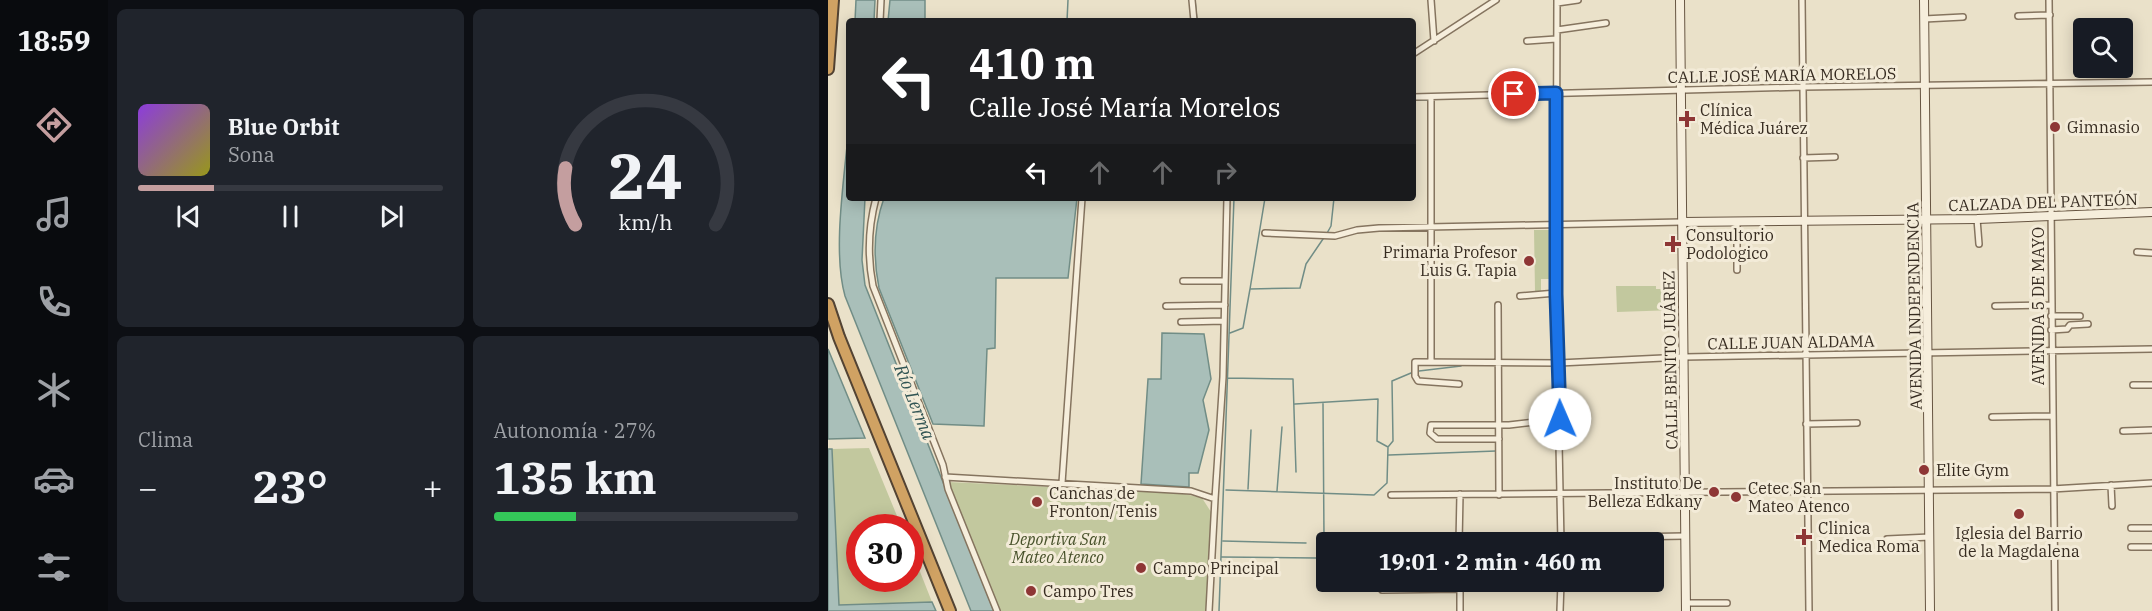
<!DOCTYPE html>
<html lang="es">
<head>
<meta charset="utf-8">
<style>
  :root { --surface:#171b24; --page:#20242c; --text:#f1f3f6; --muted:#9ea1a6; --line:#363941; --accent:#c49e9f }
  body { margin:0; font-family:"IBM Plex Serif",serif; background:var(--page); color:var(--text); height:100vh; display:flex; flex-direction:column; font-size:22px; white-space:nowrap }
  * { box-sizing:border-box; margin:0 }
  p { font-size:20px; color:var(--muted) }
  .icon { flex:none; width:33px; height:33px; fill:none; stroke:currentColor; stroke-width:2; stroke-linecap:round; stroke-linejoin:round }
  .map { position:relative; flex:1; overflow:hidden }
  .panel { display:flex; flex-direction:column; gap:9px; padding:9px; background:#0d0f14; width:720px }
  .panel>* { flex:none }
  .banner { position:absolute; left:18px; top:18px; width:570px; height:183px; border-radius:6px; box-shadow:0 3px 15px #0003; background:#202124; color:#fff; overflow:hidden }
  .tools { position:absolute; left:1245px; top:18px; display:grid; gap:12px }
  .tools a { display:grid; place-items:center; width:60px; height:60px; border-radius:6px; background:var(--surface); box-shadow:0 3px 15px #0003; font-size:30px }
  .speed { position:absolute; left:18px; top:514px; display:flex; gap:12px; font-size:30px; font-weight:700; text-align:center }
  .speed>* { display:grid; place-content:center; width:78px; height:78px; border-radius:50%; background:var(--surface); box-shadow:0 3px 15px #0003; line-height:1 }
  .speed .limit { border:9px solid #d22; background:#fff; color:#111 }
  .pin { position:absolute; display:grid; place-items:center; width:51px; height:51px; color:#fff; margin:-26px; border:3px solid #fff; border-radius:50%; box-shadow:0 2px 6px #0007 }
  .me { position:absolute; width:66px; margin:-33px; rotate:359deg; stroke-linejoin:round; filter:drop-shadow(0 0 4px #0008) }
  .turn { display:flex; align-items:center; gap:21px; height:126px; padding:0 24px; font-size:27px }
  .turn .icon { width:78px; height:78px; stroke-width:2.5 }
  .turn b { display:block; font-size:42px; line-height:51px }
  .lanes { display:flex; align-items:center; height:57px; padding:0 24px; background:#0003; justify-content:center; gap:30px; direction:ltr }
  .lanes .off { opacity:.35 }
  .big { font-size:45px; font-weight:700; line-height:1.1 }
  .panel .card { flex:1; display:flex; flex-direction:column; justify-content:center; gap:9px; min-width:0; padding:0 21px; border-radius:9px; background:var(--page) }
  .panel .dial { align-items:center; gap:0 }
  .dial svg { height:156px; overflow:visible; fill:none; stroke:var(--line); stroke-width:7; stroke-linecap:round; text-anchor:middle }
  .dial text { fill:var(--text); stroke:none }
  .song { display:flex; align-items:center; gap:18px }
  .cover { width:72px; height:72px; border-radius:9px; background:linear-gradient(135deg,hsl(270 70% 55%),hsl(60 70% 35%)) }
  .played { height:6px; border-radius:3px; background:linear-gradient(90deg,var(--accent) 25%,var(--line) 25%) }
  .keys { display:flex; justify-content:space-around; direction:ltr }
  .heat { display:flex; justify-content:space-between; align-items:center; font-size:33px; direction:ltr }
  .charge { height:9px; border-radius:4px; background:linear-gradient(90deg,#34c759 27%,var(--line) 0) }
  .panel .tiles { flex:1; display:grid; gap:9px; grid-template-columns:repeat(2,1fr) }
  .trip { position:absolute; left:488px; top:532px; width:348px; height:60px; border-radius:6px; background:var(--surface); box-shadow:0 3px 15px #0003; font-weight:700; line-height:60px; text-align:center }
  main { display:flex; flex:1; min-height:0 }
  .dock { display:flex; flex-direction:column; width:108px; justify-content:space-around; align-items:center; background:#090b0e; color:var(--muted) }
  .dock .icon { width:42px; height:42px }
  .dock .on { color:var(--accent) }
  .dock b { font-size:27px; color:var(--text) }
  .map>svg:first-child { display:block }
  .green { fill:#c2c89e }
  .water { fill:#a9bfb9; stroke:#718d86; stroke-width:1.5 }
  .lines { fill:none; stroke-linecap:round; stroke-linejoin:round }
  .stream { stroke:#718d86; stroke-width:1.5 }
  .minor-casing { stroke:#85745f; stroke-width:8 }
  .secondary-casing { stroke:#675542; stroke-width:10 }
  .motorway-casing { stroke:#534333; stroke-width:14 }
  .minor { stroke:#f6eedc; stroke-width:5 }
  .secondary { stroke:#f6eedc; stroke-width:8 }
  .motorway { stroke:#d0a263; stroke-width:10 }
  .route-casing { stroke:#114b97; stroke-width:15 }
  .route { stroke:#1a73e8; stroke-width:10 }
  .poi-dot { fill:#8e3635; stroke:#f3ebd8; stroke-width:2 }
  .labels { text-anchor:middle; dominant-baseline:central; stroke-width:6; stroke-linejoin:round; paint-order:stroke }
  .street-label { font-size:16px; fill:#372c21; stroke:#f3ebd8 }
  .poi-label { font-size:16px; fill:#372c21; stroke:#f3ebd8; text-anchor:start }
  .park-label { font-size:16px; font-style:italic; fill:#47512a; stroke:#f3ebd8 }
  .water-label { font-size:18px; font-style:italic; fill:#325554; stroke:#f3ebd8 }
</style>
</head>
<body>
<main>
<nav class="dock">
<b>18:59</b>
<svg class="icon on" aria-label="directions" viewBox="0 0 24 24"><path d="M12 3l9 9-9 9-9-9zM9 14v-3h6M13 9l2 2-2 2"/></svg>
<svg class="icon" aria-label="music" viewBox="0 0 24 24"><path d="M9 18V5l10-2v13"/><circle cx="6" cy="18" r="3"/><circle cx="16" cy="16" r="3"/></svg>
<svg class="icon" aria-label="phone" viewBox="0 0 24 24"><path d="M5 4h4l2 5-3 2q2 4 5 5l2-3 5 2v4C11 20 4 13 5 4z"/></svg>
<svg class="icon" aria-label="climate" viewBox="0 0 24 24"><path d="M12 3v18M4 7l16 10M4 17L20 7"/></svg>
<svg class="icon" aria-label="car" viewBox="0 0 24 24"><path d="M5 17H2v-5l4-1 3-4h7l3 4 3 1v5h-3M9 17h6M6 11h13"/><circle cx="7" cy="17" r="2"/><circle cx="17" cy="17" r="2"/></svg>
<svg class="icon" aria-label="filters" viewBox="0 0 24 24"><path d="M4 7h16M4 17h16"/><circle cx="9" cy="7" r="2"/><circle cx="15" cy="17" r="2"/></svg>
</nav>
<section class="panel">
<div class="tiles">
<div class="card">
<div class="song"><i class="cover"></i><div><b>Blue Orbit</b><p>Sona</p></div></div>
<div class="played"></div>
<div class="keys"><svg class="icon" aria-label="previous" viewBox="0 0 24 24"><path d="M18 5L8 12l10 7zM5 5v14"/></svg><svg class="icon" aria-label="pause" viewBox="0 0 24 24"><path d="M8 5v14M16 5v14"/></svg><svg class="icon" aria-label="next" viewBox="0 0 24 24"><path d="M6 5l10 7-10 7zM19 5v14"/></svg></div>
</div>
<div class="card dial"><svg viewBox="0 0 100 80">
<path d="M14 69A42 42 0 1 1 86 69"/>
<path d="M14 69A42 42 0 0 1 9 40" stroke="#c49e9f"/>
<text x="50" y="56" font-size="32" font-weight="700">24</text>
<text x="50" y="72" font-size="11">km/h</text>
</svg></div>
<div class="card"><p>Clima</p>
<div class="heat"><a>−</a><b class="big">23°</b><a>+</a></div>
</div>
<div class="card"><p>Autonomía · 27%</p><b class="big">135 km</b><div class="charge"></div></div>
</div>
</section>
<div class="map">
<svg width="1324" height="611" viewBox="0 0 1324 611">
  <rect width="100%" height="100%" fill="#eae1c9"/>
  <path class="green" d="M706,230H723L724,279H713V291H707Z
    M788,286H828V289H847V310L789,312Z
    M41,448L74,528H32V579H82L83,549L104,602L11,605L4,449Z
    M120,482L353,493L374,498L385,515L379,611H171Z"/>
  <path class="water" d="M28,0H47L46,21H27Z
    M62,0H97V21H60Z
    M21,125V198H37L34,260L37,285L166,611H143L17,296C4,250 17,175 21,125Z
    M56,198H249L240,278H168L167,348L159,349L156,426L105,424L51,288C45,258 46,226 56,198Z
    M334,333L376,334L383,379L375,400L381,430L370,473H361V487L313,484L320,379H333Z
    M0,349L37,438L0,439Z
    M0,449H4L11,605L104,602L108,611H0Z"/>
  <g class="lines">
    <path class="stream" d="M367,0L369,21
      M239,21L240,0
      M585,100H600
      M498,235L503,226L506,198
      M422,289L437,198
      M402,333L415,328L422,289L472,288L478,264L495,239
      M591,371L633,366
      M400,378L465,379L468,472
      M495,403L496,538
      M467,404L550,399L549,441L560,447
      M561,455L668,451
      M420,489L423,430
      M398,490L546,495L559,483L560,447L565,441L564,381L583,373
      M449,491L454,427
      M395,541L478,543
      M394,557L488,558
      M391,611L406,198"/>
    <g class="minor-casing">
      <path id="minor" d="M364,0L366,21
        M603,0L606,41
        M729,0L728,293L733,543
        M974,0L981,611
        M1221,0L1227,611
        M729,3L750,0
        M1190,16L1222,15
        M1096,19L1135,17
        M52,21L53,0
        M729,30L778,23
        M699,41L728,39
        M585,54L668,0
        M585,97L975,87L1324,82
        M603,97V361
        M975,158L1007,157
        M48,198C40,228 39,255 45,286L115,465L120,489L169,611
        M1149,219L1151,244
        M437,233L507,236L529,230L551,228L854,222
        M1309,252L1324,253
        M909,270V222
        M355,281H397
        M692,296L728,293
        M670,305L671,495
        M338,306L397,305
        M1167,306L1223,305
        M1223,316H1252
        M353,322L396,321
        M1223,330L1239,329L1242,325L1260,324
        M631,384L590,381L587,376V362L731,363L856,357L1324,349
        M1305,385H1324
        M1164,417L1224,416
        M978,424L1029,423
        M1295,431L1324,430
        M671,439H609L602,433L603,425H681L732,419
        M117,477L363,491L387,499L381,611
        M234,483L254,198
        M1283,485L1284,506
        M563,495L1224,489L1324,483
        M387,499L395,377L399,198
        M1303,528H1324
        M800,537L857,536
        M1059,539L1102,537
        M631,543L632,494
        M1303,547H1324
        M632,582V611
        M554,590L632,589
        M857,603H899
        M732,611L733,582"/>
    </g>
    <g class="secondary-casing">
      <path id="secondary" d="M852,0L858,611
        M1096,0L1102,611
        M854,222L1149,219L1324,212"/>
    </g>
    <g class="motorway-casing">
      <path id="motorway" d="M0,69L5,0
        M0,304L11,337L122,611"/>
    </g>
    <use href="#minor" class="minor"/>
    <use href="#secondary" class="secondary"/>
    <use href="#motorway" class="motorway"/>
  </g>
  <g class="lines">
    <g class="route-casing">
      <path id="route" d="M686,94L728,93V294L732,419"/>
    </g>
    <use href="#route" class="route"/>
  </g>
  <g class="poi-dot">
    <path d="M856 110h6v6h6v6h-6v6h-6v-6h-6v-6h6z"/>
    <circle cx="1227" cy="127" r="6"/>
    <path d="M842 235h6v6h6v6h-6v6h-6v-6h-6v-6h6z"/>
    <circle cx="701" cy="261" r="6"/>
    <circle cx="1096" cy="470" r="6"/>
    <circle cx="886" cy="492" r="6"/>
    <circle cx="908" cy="497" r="6"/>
    <circle cx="209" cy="502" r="6"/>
    <circle cx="1191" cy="514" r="6"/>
    <path d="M973 528h6v6h6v6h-6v6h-6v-6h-6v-6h6z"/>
    <circle cx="313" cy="568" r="6"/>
    <circle cx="203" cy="591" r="6"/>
  </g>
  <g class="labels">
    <g class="street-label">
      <text transform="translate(954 75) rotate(-1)">CALLE JOSÉ MARÍA MORELOS</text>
      <text transform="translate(1215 202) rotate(-2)">CALZADA DEL PANTEÓN</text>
      <text transform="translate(1086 306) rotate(-91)">AVENIDA INDEPENDENCIA</text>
      <text transform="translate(1210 306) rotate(-90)">AVENIDA 5 DE MAYO</text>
      <text transform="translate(963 342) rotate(-1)">CALLE JUAN ALDAMA</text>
      <text transform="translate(842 360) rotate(-91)">CALLE BENITO JUÁREZ</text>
    </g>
    <g class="poi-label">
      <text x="872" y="110">Clínica<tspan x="872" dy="18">Médica Juárez</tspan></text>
      <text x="1239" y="127">Gimnasio</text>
      <text x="858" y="235">Consultorio<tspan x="858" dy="18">Podologico</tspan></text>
      <text x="689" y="252" text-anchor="end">Primaria Profesor<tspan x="689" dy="18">Luis G. Tapia</tspan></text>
      <text x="1108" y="470">Elite Gym</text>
      <text x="874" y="483" text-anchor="end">Instituto De<tspan x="874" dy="18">Belleza Edkany</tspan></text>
      <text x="920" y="488">Cetec San<tspan x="920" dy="18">Mateo Atenco</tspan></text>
      <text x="221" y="493">Canchas de<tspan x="221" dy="18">Fronton/Tenis</tspan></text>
      <text x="990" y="528">Clinica<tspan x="990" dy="18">Medica Roma</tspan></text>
      <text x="1191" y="533" text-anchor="middle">Iglesia del Barrio<tspan x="1191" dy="18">de la Magdalena</tspan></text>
      <text x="325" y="568">Campo Principal</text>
      <text x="215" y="591">Campo Tres</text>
    </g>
    <g class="park-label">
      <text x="230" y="539">Deportiva San<tspan x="230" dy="18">Mateo Atenco</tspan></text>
    </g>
    <g class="water-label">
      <text transform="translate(87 402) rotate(68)">Río Lerma</text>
    </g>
  </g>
</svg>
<div class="tools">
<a><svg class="icon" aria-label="search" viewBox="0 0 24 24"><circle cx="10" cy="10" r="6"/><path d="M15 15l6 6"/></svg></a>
</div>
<div class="speed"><div class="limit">30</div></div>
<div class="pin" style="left:686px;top:94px;background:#d93025"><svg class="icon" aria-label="arrive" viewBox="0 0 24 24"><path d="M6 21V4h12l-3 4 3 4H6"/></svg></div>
<svg class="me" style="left:732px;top:419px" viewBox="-20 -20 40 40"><circle r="19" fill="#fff"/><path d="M0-13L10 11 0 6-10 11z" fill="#1a73e8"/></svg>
<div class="trip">19:01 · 2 min · 460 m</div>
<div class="banner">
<div class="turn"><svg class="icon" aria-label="left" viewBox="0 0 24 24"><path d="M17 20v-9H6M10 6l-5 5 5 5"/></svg><div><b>410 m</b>Calle José María Morelos</div></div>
<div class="lanes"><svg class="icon" aria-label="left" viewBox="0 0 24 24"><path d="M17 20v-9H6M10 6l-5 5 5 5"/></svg><svg class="icon off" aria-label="ahead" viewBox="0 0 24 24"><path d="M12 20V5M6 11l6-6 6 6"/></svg><svg class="icon off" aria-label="ahead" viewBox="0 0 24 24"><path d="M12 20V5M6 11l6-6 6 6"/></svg><svg class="icon off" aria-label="right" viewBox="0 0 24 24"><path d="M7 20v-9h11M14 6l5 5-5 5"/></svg></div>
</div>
</div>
</main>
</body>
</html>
